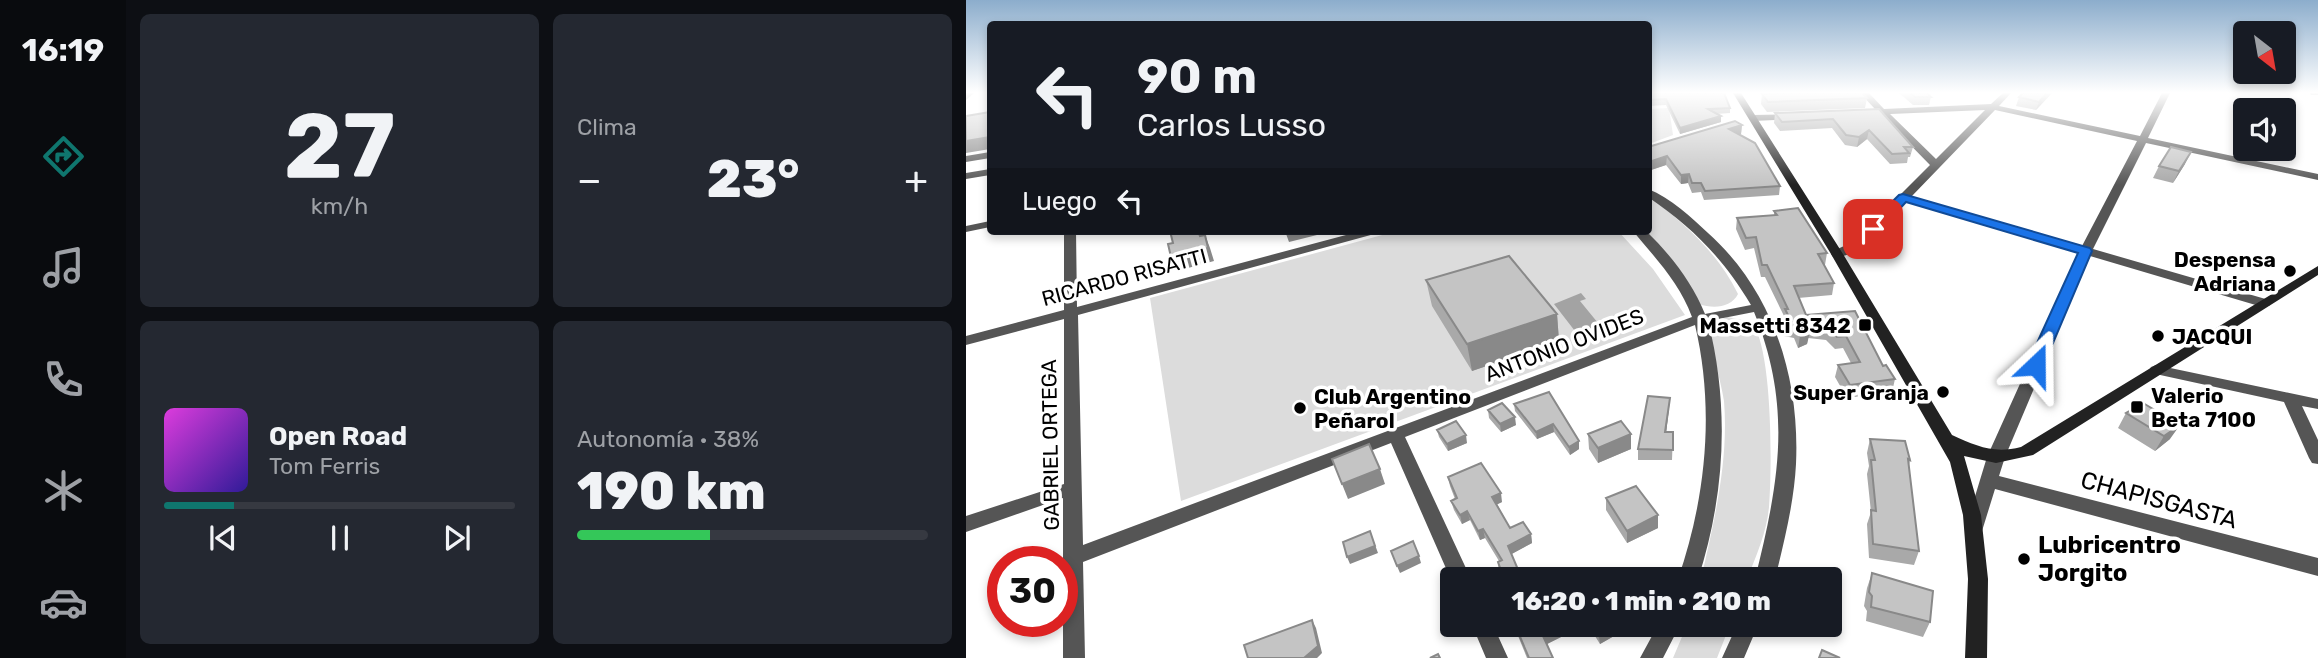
<!DOCTYPE html>
<html lang="es">
<head>
<meta charset="utf-8">
<style>
  :root { --surface:#171b24; --page:#242831; --text:#f1f3f6; --muted:#9ea1a6; --line:#363941; --accent:#0f766e }
  body { margin:0; font-family:Rubik,sans-serif; background:var(--page); color:var(--text); height:100vh; display:flex; flex-direction:column; font-size:26px; white-space:nowrap }
  * { box-sizing:border-box; margin:0 }
  p { font-size:23px; color:var(--muted) }
  .icon { flex:none; width:38px; height:38px; fill:none; stroke:currentColor; stroke-width:2; stroke-linecap:round; stroke-linejoin:round }
  .map { position:relative; flex:1; overflow:hidden }
  .side { display:flex; flex-direction:column; gap:14px; padding:14px; background:#0d0f14; width:840px }
  .side>* { flex:none }
  .banner { position:absolute; left:21px; top:21px; width:665px; height:214px; border-radius:7px; box-shadow:0 4px 10px #0003; background:#171b24; color:var(--text); overflow:hidden }
  .needle { width:46px; rotate:149deg }
  .controls { position:absolute; left:1267px; top:21px; display:grid; gap:14px }
  .controls a { display:grid; place-items:center; width:63px; height:63px; border-radius:7px; background:var(--surface); box-shadow:0 4px 10px #0003; font-size:35px }
  .speed { position:absolute; left:21px; top:546px; display:flex; gap:14px; font-size:35px; font-weight:700; text-align:center }
  .speed>* { display:grid; place-content:center; width:91px; height:91px; border-radius:50%; background:var(--surface); box-shadow:0 4px 10px #0003; line-height:1 }
  .speed .limit { border:10px solid #d22; background:#fff; color:#111 }
  .pin { position:absolute; display:grid; place-items:center; width:60px; height:60px; color:#fff; margin:-30px; border-radius:14px; box-shadow:0 4px 10px #0006 }
  .me { position:absolute; width:77px; margin:-38px; rotate:23deg; stroke-linejoin:round; filter:drop-shadow(0 0 5px #0008) }
  .turn { display:flex; align-items:center; gap:24px; height:147px; padding:0 35px; font-size:32px }
  .turn .icon { width:91px; height:91px; stroke-width:2.5 }
  .turn b { display:block; font-size:49px; line-height:60px }
  .then { display:flex; align-items:center; height:66px; padding:0 35px; background:#0003; gap:14px; font-size:26px }
  .big { font-size:52px; font-weight:800; line-height:1.1 }
  .side .widget { flex:1; display:flex; flex-direction:column; justify-content:center; gap:10px; min-width:0; padding:0 24px; border-radius:10px; background:var(--page) }
  .side .dial { align-items:center; gap:0 }
  .dial b { font-size:91px; line-height:1 }
  .song { display:flex; align-items:center; gap:21px }
  .cover { width:84px; height:84px; border-radius:10px; background:linear-gradient(135deg,hsl(300 70% 55%),hsl(250 70% 35%)) }
  .played { height:7px; border-radius:4px; background:linear-gradient(90deg,var(--accent) 20%,var(--line) 20%) }
  .keys { display:flex; justify-content:space-around; direction:ltr }
  .heat { display:flex; justify-content:space-between; align-items:center; font-size:38px; direction:ltr }
  .charge { height:10px; border-radius:5px; background:linear-gradient(90deg,#34c759 38%,var(--line) 0) }
  .side .tiles { flex:1; display:grid; gap:14px; grid-template-columns:repeat(2,1fr) }
  .trip { position:absolute; left:474px; top:567px; width:402px; height:70px; border-radius:7px; background:var(--surface); box-shadow:0 4px 10px #0003; font-weight:800; line-height:70px; text-align:center }
  main { display:flex; flex:1; min-height:0 }
  .menu { display:flex; flex-direction:column; width:126px; justify-content:space-around; align-items:center; background:#090b0e; color:var(--muted) }
  .menu .icon { width:49px; height:49px }
  .menu .current { color:var(--accent) }
  .menu b { font-size:32px; color:var(--text) }
  .map>svg:first-child { display:block }
  .green { fill:#dcdcdc }
  .water { fill:#a3a3a3 }
  .lines { fill:none; stroke-linecap:round; stroke-linejoin:round }
  .street { fill:#555; fill-rule:evenodd }
  .secondary { fill:#222; fill-rule:evenodd }
  .wall { fill:#a9a9a9 }
  .shaded-wall { fill:#898989 }
  .building { fill:#c4c4c4; stroke:#898989; stroke-width:2 }
  .route { fill:#1a73e8; stroke:#114b97; stroke-width:2 }
  .poi-dot { fill:#000; stroke:#fff; stroke-width:2.5 }
  .labels { text-anchor:middle; dominant-baseline:central; stroke-width:7; stroke-linejoin:round; paint-order:stroke }
  .poi-label { font-size:21px; font-weight:bold; fill:#000; stroke:#fff; text-anchor:end }
  .street-label { font-size:21px; fill:#000; stroke:#fff }
  .near-street-label { font-size:24px; fill:#000; stroke:#fff }
  .near-poi-label { font-size:24px; font-weight:bold; fill:#000; stroke:#fff; text-anchor:start }
</style>
</head>
<body>
<main>
<nav class="menu">
<b>16:19</b>
<svg class="icon current" aria-label="directions" viewBox="0 0 24 24"><path d="M12 3l9 9-9 9-9-9zM9 14v-3h6M13 9l2 2-2 2"/></svg>
<svg class="icon" aria-label="music" viewBox="0 0 24 24"><path d="M9 18V5l10-2v13"/><circle cx="6" cy="18" r="3"/><circle cx="16" cy="16" r="3"/></svg>
<svg class="icon" aria-label="phone" viewBox="0 0 24 24"><path d="M5 4h4l2 5-3 2q2 4 5 5l2-3 5 2v4C11 20 4 13 5 4z"/></svg>
<svg class="icon" aria-label="climate" viewBox="0 0 24 24"><path d="M12 3v18M4 7l16 10M4 17L20 7"/></svg>
<svg class="icon" aria-label="car" viewBox="0 0 24 24"><path d="M5 17H2v-5l4-1 3-4h7l3 4 3 1v5h-3M9 17h6M6 11h13"/><circle cx="7" cy="17" r="2"/><circle cx="17" cy="17" r="2"/></svg>
</nav>
<section class="side">
<div class="tiles">
<div class="widget dial"><b>27</b><p>km/h</p></div>
<div class="widget"><p>Clima</p>
<div class="heat"><a>−</a><b class="big">23°</b><a>+</a></div>
</div>
<div class="widget">
<div class="song"><i class="cover"></i><div><b>Open Road</b><p>Tom Ferris</p></div></div>
<div class="played"></div>
<div class="keys"><svg class="icon" aria-label="previous" viewBox="0 0 24 24"><path d="M18 5L8 12l10 7zM5 5v14"/></svg><svg class="icon" aria-label="pause" viewBox="0 0 24 24"><path d="M8 5v14M16 5v14"/></svg><svg class="icon" aria-label="next" viewBox="0 0 24 24"><path d="M6 5l10 7-10 7zM19 5v14"/></svg></div>
</div>
<div class="widget"><p>Autonomía · 38%</p><b class="big">190 km</b><div class="charge"></div></div>
</div>
</section>
<div class="map">
<svg width="1352" height="658" viewBox="0 0 1352 658">
  <rect width="100%" height="100%" fill="#fff"/>
  <path class="green" d="M703,108L707,135L683,144V109Z
    M683,196C718,223 752,253 772,294C765,308 747,309 733,304L680,231H682Z
    M431,231H652L687,269L719,315L215,501L184,298Z
    M761,317L786,322C807,351 806,469 803,507C801,531 790,557 781,579H735C748,522 763,461 758,401C756,384 740,334 748,322Z
    M721,625H764L751,658H707Z"/>
  <path class="water" d="M615,293L620,299L614,301L632,323L638,325L612,335L588,304Z"/>
  <g class="lines">
    <path class="street" d="M0,93H8L0,100Z
      M894,93H903L918,109L1025,104L1037,93H1045L1033,106L1174,136L1196,93H1204L1182,138L1352,174V180L1180,143L1127,249L1303,300L1305,303L1303,306H1293L1124,256L1039,457L1033,476L1352,558V576L1029,489L1016,531L1009,534L1002,531L1000,526L1021,457L1113,253L940,202C923,219 893,260 867,257L865,254L867,251L887,242L964,165L914,114H894V110L909,109ZM1019,110L970,159L924,114ZM1029,110L1171,141L1116,246L945,197Z
      M831,114V118L828,119L787,121L783,118L787,115Z
      M24,152V158L0,162V156Z
      M24,169V175L0,179V173Z
      M682,189C705,198 725,217 742,233C807,291 834,378 830,464C828,503 818,542 809,579H789C813,482 827,408 788,312L742,321C764,406 759,496 732,579H712C740,498 749,409 729,325L439,437L505,579H486V582L425,443L117,562L119,658H97V498L0,532V516L98,484V319L0,345V336L98,310V231H110L111,307L395,231H414L412,233L112,315L117,545L726,317C713,282 690,259 667,231H680C704,254 726,282 739,314L785,305C757,258 727,228 682,197Z
      M24,221V227L0,232V226Z
      M1190,365L1352,399V409L1336,406L1352,440V464L1346,463L1343,458L1318,402L1185,373L1183,370L1185,367Z
      M506,625H527L542,658H520Z
      M692,625H714L697,658H674Z
      M771,625H792L778,658H756Z"/>
    <path class="secondary" d="M767,93H775L877,254L986,435C1010,446 1028,454 1055,447L1352,266V275L1067,455L1030,463L998,456L1015,515L1022,579L1021,658H999L1002,579L997,515L984,462L865,254Z
      M1344,93H1352V95H1345Z"/>
  </g>
  <path class="wall" d="M682,93L764,108V113L750,114L755,122L714,134L700,105L682,106Z
    M933,93H961L965,97L963,105H947Z
    M1057,93H1086L1070,110L1050,106L1053,97Z
    M796,94L901,98L899,108L801,112L795,104Z
    M913,109L947,147L944,157H942L941,163L924,164L901,139L891,147L879,145L866,128L814,131L808,123L809,113Z
    M776,125L775,134H773L814,186L813,195L738,200L735,192L726,193L722,183L715,184L700,165L685,170L682,168V147Z
    M1219,164L1207,183L1187,178L1193,166Z
    M808,211L861,253L859,265H858L868,283L866,295L832,298L840,315L889,311L917,366L929,379L926,392L881,398L869,377L872,365L885,363L877,348L869,349L860,340L842,338L841,344L832,348L828,338L818,336L819,325L817,321L818,316L799,277H795L788,248L779,250L770,229L771,218L808,215Z
    M460,280L591,314L593,341L506,371L466,306Z
    M583,392L613,449L604,455L588,432L571,439L549,411L548,404Z
    M703,408L700,432H707L706,460H672V449Z
    M522,410L550,425L535,432L523,418Z
    M1160,413L1204,439L1189,451L1152,428Z
    M471,430L501,443L482,451L473,437Z
    M622,434H665V449L632,463L623,449Z
    M904,439L944,460L943,465L953,551L948,565L903,558L901,524L905,512L901,474L903,466L901,453Z
    M482,477L536,502L531,504L544,528L565,534L566,543L545,554L553,572L558,579H537L533,571L532,562L533,561L519,538L514,540L504,520L496,524L488,510L485,501L489,499L484,486Z
    M640,498L692,528L661,543L640,510Z
    M906,573L964,622L957,637L900,621L901,611L898,606L901,588Z
    M549,625H619L581,644L587,658H561L550,631Z
    M622,625H654L655,632L634,644Z"/>
  <path class="shaded-wall" d="M1081,93H1086L1070,110L1073,102Z
    M755,116V122L714,134V128Z
    M776,125L775,134L762,137L763,129Z
    M903,130L901,139L891,147L893,137Z
    M24,137V149L0,153V141Z
    M1225,152L1219,164L1207,183L1213,171Z
    M701,156L700,165L685,170L686,161Z
    M723,174L722,183L715,184V175Z
    M319,231H367L323,242Z
    M239,235L244,248L248,261L211,271L205,257L239,249Z
    M591,314L593,341L506,371L501,344Z
    M844,332L841,344L832,348L834,336Z
    M704,398L703,408L699,442V432Z
    M549,417L550,425L535,432L534,424Z
    M587,424L588,432L571,439L570,432Z
    M1214,425L1204,439L1189,451L1198,436Z
    M665,434V449L632,463V448Z
    M500,435L501,443L482,451L481,444Z
    M613,441V449L604,455L603,447Z
    M414,469L419,484L382,499L376,484Z
    M535,493L536,502L528,506L526,497Z
    M501,511L504,520L496,524L494,515Z
    M692,515V528L661,543V531Z
    M517,529L519,538L514,540L512,531Z
    M404,531L412,553L384,564L381,557Z
    M565,534L566,543L544,555L542,546Z
    M453,556L455,563L434,573L431,566Z
    M346,620L350,628L356,653L351,658H338Z
    M601,625H619L579,645L577,636Z
    M651,625H654L655,632L634,644L633,636Z"/>
  <path class="building" d="M682,93H758L764,108L742,109L755,116L714,128L700,99L682,100Z
    M813,93H896L901,98L802,102L796,94Z
    M944,93H961L965,97H949Z
    M1057,93H1081L1073,102L1053,97Z
    M913,109L947,147H938L943,153L926,154L903,130L893,137L880,135L867,119L816,122L809,113Z
    M24,112V137L0,141V116Z
    M769,121L776,125L763,129L789,143L814,186L739,191L735,183H726L723,174L715,175L701,156L686,161L682,159V147Z
    M1205,147L1225,152L1213,171L1193,166Z
    M832,208L861,253L852,254L868,283L828,286L840,315L889,311L917,366L920,365L929,379L884,385L872,365L894,362L880,336L871,337L862,328L841,326L844,332L834,336L830,326L820,324V317H823L819,309H822L801,265H796L790,237L780,238L771,218L811,215L808,211Z
    M204,231H232L234,236L239,235L242,248L205,257L202,244L207,243Z
    M543,256L591,314L501,344L460,280Z
    M583,392L613,441L603,447L587,424L570,432L548,404Z
    M682,396L704,398L699,432H707V450L672,449Z
    M536,403L549,417L534,424L522,410Z
    M1177,403L1214,425L1198,436L1160,413Z
    M490,421L500,435L481,444L471,430Z
    M655,421L665,434L632,448L622,434Z
    M904,439L939,441L944,460L942,459L953,551L907,544L905,510L910,511L905,460H909Z
    M403,444L414,469L376,484L366,459Z
    M515,463L535,493L526,497L544,528L557,522L565,534L542,546L553,572L558,579H538L532,562L536,560L517,529L512,531L501,511L494,515L485,501L491,498L482,477Z
    M670,486L692,515L661,531L640,498Z
    M404,531L409,546L381,557L377,542Z
    M447,541L453,556L431,566L425,551Z
    M906,573L967,591L964,622L905,607L906,596L903,592Z
    M346,620L352,646L338,658H282L278,645Z
    M549,625H601L577,636L587,658H563Z
    M627,625H651L633,636Z
    M856,650L874,658H853Z
    M472,654L474,658H464Z"/>
  <linearGradient id="sky" x2="0" y2="1"><stop stop-color="#8cadcc"/><stop offset="0.5" stop-color="#fff"/><stop offset="1" stop-color="#fff" stop-opacity="0"/></linearGradient>
  <rect width="1352" height="185" fill="url(#sky)"/>
  <path class="route" d="M937,194L1124,248L1126,251L1076,369L1070,371L1061,365L1112,253L940,202L912,232H902V226L933,195Z"/>
  <g class="poi-dot">
    <circle cx="1324" cy="271" r="7"/>
    <rect x="892" y="318" width="14" height="14" rx="3.5"/>
    <circle cx="1192" cy="336" r="7"/>
    <circle cx="977" cy="392" r="7"/>
    <rect x="1164" y="400" width="14" height="14" rx="3.5"/>
    <circle cx="334" cy="408" r="7"/>
    <circle cx="1058" cy="559" r="7"/>
  </g>
  <g class="labels">
    <g class="poi-label">
      <text x="1310" y="259">Despensa<tspan x="1310" dy="24">Adriana</tspan></text>
      <text x="885" y="325">Massetti 8342</text>
      <text x="1206" y="336" text-anchor="start">JACQUI</text>
      <text x="963" y="392">Super Granja</text>
      <text x="1185" y="395" text-anchor="start">Valerio<tspan x="1185" dy="24">Beta 7100</tspan></text>
      <text x="348" y="396" text-anchor="start">Club Argentino<tspan x="348" dy="24">Peñarol</tspan></text>
    </g>
    <g class="street-label">
      <text transform="translate(158 277) rotate(-15)">RICARDO RISATTI</text>
      <text transform="translate(598 345) rotate(-21)">ANTONIO OVIDES</text>
      <text transform="translate(84 445) rotate(-91)">GABRIEL ORTEGA</text>
    </g>
    <g class="near-street-label">
      <text transform="translate(1193 500) rotate(15)">CHAPISGASTA</text>
    </g>
    <g class="near-poi-label">
      <text x="1072" y="545">Lubricentro<tspan x="1072" dy="28">Jorgito</tspan></text>
    </g>
  </g>
</svg>
<div class="controls">
<a><svg class="needle" viewBox="-14 -14 28 28"><path d="M0-13l5 13h-10z" fill="#e53935"/><path d="M0 13l5-13h-10z" fill="#9ea1a6"/></svg></a>
<a><svg class="icon" aria-label="sound" viewBox="0 0 24 24"><path d="M4 9h4l5-4v14l-5-4H4zM17 9q2 3 0 6"/></svg></a>
</div>
<div class="speed"><div class="limit">30</div></div>
<div class="pin" style="left:907px;top:229px;background:#d93025"><svg class="icon" aria-label="arrive" viewBox="0 0 24 24"><path d="M6 21V4h12l-3 4 3 4H6"/></svg></div>
<svg class="me" style="left:1070px;top:365px" viewBox="-20 -20 40 40"><path d="M0-17L14 15 0 8-14 15z" fill="#1a73e8" stroke="#fff" stroke-width="4"/></svg>
<div class="trip">16:20 · 1 min · 210 m</div>
<div class="banner">
<div class="turn"><svg class="icon" aria-label="left" viewBox="0 0 24 24"><path d="M17 20v-9H6M10 6l-5 5 5 5"/></svg><div><b>90 m</b>Carlos Lusso</div></div>
<div class="then">Luego<svg class="icon" aria-label="left" viewBox="0 0 24 24"><path d="M17 20v-9H6M10 6l-5 5 5 5"/></svg></div>
</div>
</div>
</main>
</body>
</html>
